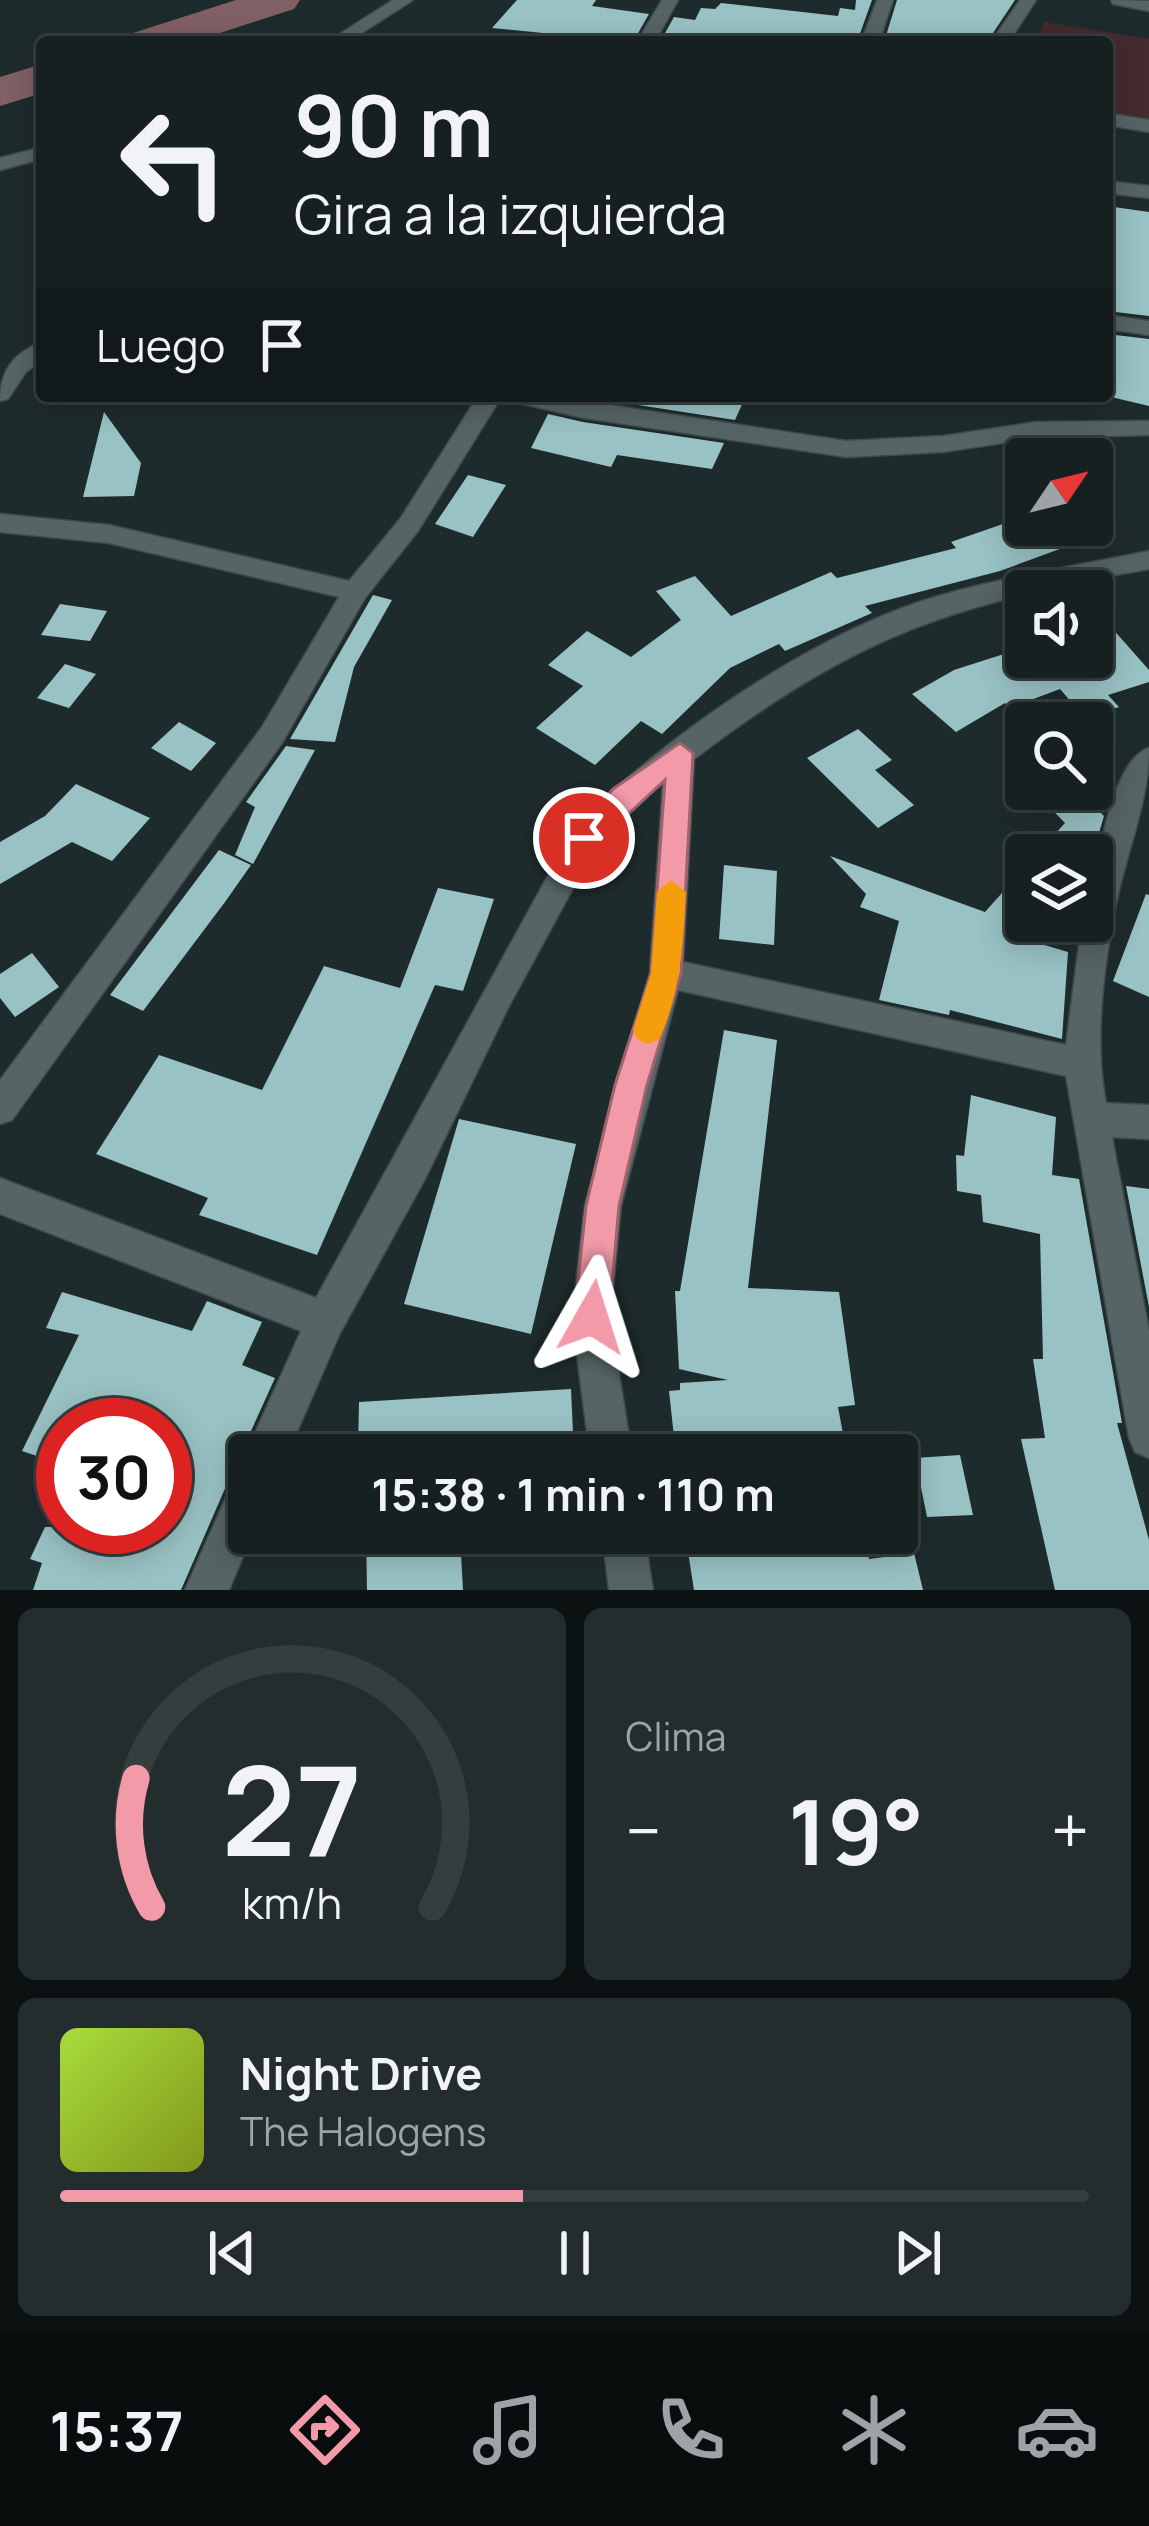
<!DOCTYPE html>
<html lang="es">
<head>
<meta charset="utf-8">
<style>
  :root { --surface:#162021; --page:#232d2e; --text:#f1f3f6; --muted:#9ea3a5; --line:#353e3f; --accent:#f39aa9 }
  body { margin:0; font-family:Manrope,sans-serif; background:var(--page); color:var(--text); height:100vh; display:flex; flex-direction:column; font-size:45px; white-space:nowrap }
  * { box-sizing:border-box; margin:0 }
  p { font-size:39px; color:var(--muted) }
  .icon { flex:none; width:66px; height:66px; fill:none; stroke:currentColor; stroke-width:2; stroke-linecap:round; stroke-linejoin:round }
  .map { position:relative; height:1590px; overflow:hidden }
  .panel { display:flex; flex-direction:column; gap:18px; padding:18px; background:#0c1212; flex:1 }
  .panel>* { flex:none }
  .banner { position:absolute; left:36px; top:36px; width:1077px; height:366px; border-radius:12px; box-shadow:0 6px 30px #0003,0 0 0 3px var(--line); background:#162021; color:var(--text); overflow:hidden }
  .needle { width:78px; rotate:55deg }
  .controls { position:absolute; left:1005px; top:438px; display:grid; gap:24px }
  .controls a { display:grid; place-items:center; width:108px; height:108px; border-radius:12px; background:var(--surface); box-shadow:0 6px 30px #0003,0 0 0 3px var(--line); font-size:60px }
  .speed { position:absolute; left:36px; top:1398px; display:flex; gap:24px; font-size:60px; font-weight:700; text-align:center }
  .speed>* { display:grid; place-content:center; width:156px; height:156px; border-radius:50%; background:var(--surface); box-shadow:0 6px 30px #0003,0 0 0 3px var(--line); line-height:1 }
  .speed .limit { border:18px solid #d22; background:#fff; color:#111 }
  .pin { position:absolute; display:grid; place-items:center; width:102px; height:102px; color:#fff; margin:-51px; border:6px solid #fff; border-radius:50%; box-shadow:0 3px 12px #0007 }
  .me { position:absolute; width:132px; margin:-66px; rotate:6deg; stroke-linejoin:round; filter:drop-shadow(0 0 9px #0008) }
  .turn { display:flex; align-items:center; gap:42px; height:252px; padding:0 60px; font-size:54px }
  .turn .icon { width:156px; height:156px; stroke-width:2.5 }
  .turn b { display:block; font-size:84px; line-height:102px }
  .then { display:flex; align-items:center; height:114px; padding:0 60px; background:#0003; gap:24px; font-size:45px }
  .big { font-size:90px; font-weight:700; line-height:1.1 }
  .panel .tile { flex:1; display:flex; flex-direction:column; justify-content:center; gap:18px; min-width:0; padding:0 42px; border-radius:18px; background:var(--page) }
  .panel .dial { align-items:center; gap:0 }
  .dial svg { height:312px; overflow:visible; fill:none; stroke:var(--line); stroke-width:7; stroke-linecap:round; text-anchor:middle }
  .dial text { fill:var(--text); stroke:none }
  .song { display:flex; align-items:center; gap:36px }
  .cover { width:144px; height:144px; border-radius:18px; background:linear-gradient(135deg,hsl(80 70% 55%),hsl(70 70% 35%)) }
  .played { height:12px; border-radius:6px; background:linear-gradient(90deg,var(--accent) 45%,var(--line) 45%) }
  .keys { display:flex; justify-content:space-around; direction:ltr }
  .heat { display:flex; justify-content:space-between; align-items:center; font-size:66px; direction:ltr }
  .panel .tiles { flex:1; display:grid; gap:18px; grid-template-columns:1fr 1fr }
  .tile:last-child { grid-column:span 2 }
  .trip { position:absolute; left:228px; top:1434px; width:690px; height:120px; border-radius:12px; background:var(--surface); box-shadow:0 6px 30px #0003,0 0 0 3px var(--line); font-weight:700; line-height:120px; text-align:center }
  .dock { display:flex; height:192px; justify-content:space-around; align-items:center; background:#090d0d; color:var(--muted) }
  .dock .icon { width:84px; height:84px }
  .dock .selected { color:var(--accent) }
  .dock b { font-size:54px; color:var(--text) }
  .map>svg:first-child { display:block }
  .green { fill:#452a2f }
  .lines { fill:none; stroke-linecap:round; stroke-linejoin:round }
  .river { fill:#816065; fill-rule:evenodd }
  .building { fill:#99c2c4 }
  .minor-casing { stroke:#3e4949; stroke-width:3 }
  .minor { fill:#566465; fill-rule:evenodd }
  .route { fill:#f39aa9; stroke:#9e646e; stroke-width:3 }
  .slow { fill:#f59e0b }
</style>
</head>
<body>
<div class="map">
<svg width="1149" height="1590" viewBox="0 0 1149 1590">
  <rect width="100%" height="100%" fill="#1e2b2c"/>
  <path class="green" d="M1044,22L1149,39V119L1107,111V42H1036Z"/>
  <g class="lines">
    <path class="river" d="M236,0H300L294,9L192,42H126L133,33Z
      M42,64V93L0,106V77Z"/>
  </g>
  <path class="building" d="M517,0H596L592,6L649,14L633,42L492,28Z
    M856,0H872L857,42H660L674,17L695,20L701,8L715,9L721,3L838,16L840,8L855,10Z
    M897,0H1015L987,42H884Z
    M1107,206L1149,212V316L1107,311Z
    M1107,334L1149,339V406L1107,396Z
    M580,396H716L744,400L735,420Z
    M104,412L141,463L134,496L83,497Z
    M548,414L583,422L724,443L712,469L617,455L611,467L531,448Z
    M468,475L506,485L473,537L435,524Z
    M1026,516V525L1117,528L1000,571L865,606L872,613L785,651L779,644L730,668L662,734L641,721L595,765L536,728L583,686L548,665L587,631L631,657L681,620L656,591L695,576L731,616L831,572L837,578L956,548L951,542Z
    M373,595L392,600L354,667L335,742L290,739Z
    M60,604L107,611L90,641L41,635Z
    M1111,627L1149,670V682L1108,695L1119,707L1085,718L1060,689L1009,708L1005,703L956,732L912,694L954,670L1026,647V657H1092V631Z
    M65,664L96,674L69,708L37,698Z
    M179,722L216,743L191,771L151,748Z
    M858,729L892,760L875,770L914,805L878,828L807,758Z
    M286,746L315,750L253,864L235,855L255,807L246,802Z
    M76,784L150,818L112,861L72,842L0,884V842L45,816Z
    M1032,789H1077L1104,816L1099,833L1056,855H1036L1065,823Z
    M219,850L251,865L225,902L143,1011L110,995Z
    M830,856L985,912L1026,866V921H1060L1041,944L1068,952L1062,1039L950,1010L949,1015L879,1000L899,921L860,907L866,894Z
    M724,865L777,871L774,945L719,939Z
    M438,888L494,899L463,991L435,985L317,1255L199,1215L208,1198L96,1154L159,1055L262,1090L324,966L400,988Z
    M1146,894L1149,895V997L1113,981Z
    M32,953L59,987L15,1017L0,998V974Z
    M724,1030L777,1040L748,1288L839,1292L855,1405L838,1407L847,1455H676L669,1391L680,1390V1383L728,1380L679,1369L675,1291H680Z
    M971,1095L1056,1117L1052,1175L1079,1179L1122,1423H1117L1149,1540V1590H1055L1021,1439L1045,1438L1033,1359H1043L1040,1234L983,1222L981,1195L957,1191L956,1155L964,1156Z
    M459,1119L576,1144L531,1334L404,1304Z
    M1126,1186L1149,1189V1307Z
    M62,1292L192,1331L207,1301L262,1322L242,1365L275,1378L241,1453L249,1469L230,1477L181,1590H33L42,1563L30,1559L45,1527H165V1425H63V1465L22,1451L79,1335L46,1328Z
    M571,1389L574,1455L456,1453V1441L358,1447L359,1402Z
    M960,1455L973,1515L927,1517L915,1458Z
    M366,1533H398V1542L460,1536L463,1590H367Z
    M685,1533H865L869,1559L914,1553L923,1590H694Z"/>
  <g class="lines">
    <g class="minor-casing">
      <path id="minor" d="M393,0H413L348,42H327Z
        M662,0H678L655,42H637Z
        M877,0H893L879,42H861Z
        M1020,0H1036L1009,42H991Z
        M1111,0L1149,1V11L1113,4Z
        M1107,113L1149,120V132L1107,125Z
        M42,147V159L0,170V158Z
        M1107,181L1149,186V198L1107,193Z
        M1107,315L1149,321V335L1107,329Z
        M42,342V360L26,372L8,399L0,401C0,371 13,353 42,342Z
        M478,396H502L418,531L365,598L282,743L12,1120L0,1124V1080L262,727L339,597L109,543L0,532V514L109,525L349,581L400,519Z
        M506,396H550L846,441L943,436L1036,422L1149,421V435L1036,438L943,452L846,457L584,418L510,401Z
        M1149,551V569L1026,591V595C894,623 801,678 694,759L683,962L1066,1045L1082,921H1092C1092,883 1109,760 1149,748C1149,805 1125,854 1115,910C1103,971 1094,1043 1106,1103L1149,1105V1139L1112,1137L1149,1331V1458L1135,1452L1129,1438L1066,1076L678,990L621,1206L610,1317L632,1455H590L572,1317L585,1206L650,973L663,783L634,805L595,848L509,1006L425,1179L339,1335L287,1455H249V1463L245,1455L301,1331L0,1214V1178L316,1298L573,830C659,739 819,629 942,595C1009,576 1080,565 1149,551Z
        M249,1473V1533H253L229,1590H185L234,1479Z
        M602,1533H644L653,1590H609Z"/>
    </g>
    <use href="#minor" class="minor"/>
  </g>
  <path class="route" d="M680,743L693,753L681,973L647,1085L619,1206L609,1317L604,1329L592,1334L579,1329L574,1317L586,1206L615,1085L651,973L665,780L594,846H574L570,838L613,789Z"/>
  <path class="slow" d="M671,880L686,892C683,944 681,992 659,1040L648,1044L638,1040L633,1030L651,973L657,892Z"/>
</svg>
<div class="controls">
<a><svg class="needle" viewBox="-14 -14 28 28"><path d="M0-13l5 13h-10z" fill="#e53935"/><path d="M0 13l5-13h-10z" fill="#9ea3a5"/></svg></a>
<a><svg class="icon" aria-label="sound" viewBox="0 0 24 24"><path d="M4 9h4l5-4v14l-5-4H4zM17 9q2 3 0 6"/></svg></a>
<a><svg class="icon" aria-label="search" viewBox="0 0 24 24"><circle cx="10" cy="10" r="6"/><path d="M15 15l6 6"/></svg></a>
<a><svg class="icon" aria-label="layers" viewBox="0 0 24 24"><path d="M12 4l9 5-9 5-9-5zM3 14l9 5 9-5"/></svg></a>
</div>
<div class="speed"><div class="limit">30</div></div>
<div class="pin" style="left:584px;top:838px;background:#d93025"><svg class="icon" aria-label="arrive" viewBox="0 0 24 24"><path d="M6 21V4h12l-3 4 3 4H6"/></svg></div>
<svg class="me" style="left:592px;top:1317px" viewBox="-20 -20 40 40"><path d="M0-17L14 15 0 8-14 15z" fill="#f39aa9" stroke="#fff" stroke-width="4"/></svg>
<div class="trip">15:38 · 1 min · 110 m</div>
<div class="banner">
<div class="turn"><svg class="icon" aria-label="left" viewBox="0 0 24 24"><path d="M17 20v-9H6M10 6l-5 5 5 5"/></svg><div><b>90 m</b>Gira a la izquierda</div></div>
<div class="then">Luego<svg class="icon" aria-label="arrive" viewBox="0 0 24 24"><path d="M6 21V4h12l-3 4 3 4H6"/></svg></div>
</div>
</div>
<section class="panel">
<div class="tiles">
<div class="tile dial"><svg viewBox="0 0 100 80">
<path d="M14 69A42 42 0 1 1 86 69"/>
<path d="M14 69A42 42 0 0 1 10 36" stroke="#f39aa9"/>
<text x="50" y="56" font-size="32" font-weight="700">27</text>
<text x="50" y="72" font-size="11">km/h</text>
</svg></div>
<div class="tile"><p>Clima</p>
<div class="heat"><a>−</a><b class="big">19°</b><a>+</a></div>
</div>
<div class="tile">
<div class="song"><i class="cover"></i><div><b>Night Drive</b><p>The Halogens</p></div></div>
<div class="played"></div>
<div class="keys"><svg class="icon" aria-label="previous" viewBox="0 0 24 24"><path d="M18 5L8 12l10 7zM5 5v14"/></svg><svg class="icon" aria-label="pause" viewBox="0 0 24 24"><path d="M8 5v14M16 5v14"/></svg><svg class="icon" aria-label="next" viewBox="0 0 24 24"><path d="M6 5l10 7-10 7zM19 5v14"/></svg></div>
</div>
</div>
</section>
<nav class="dock">
<b>15:37</b>
<svg class="icon selected" aria-label="directions" viewBox="0 0 24 24"><path d="M12 3l9 9-9 9-9-9zM9 14v-3h6M13 9l2 2-2 2"/></svg>
<svg class="icon" aria-label="music" viewBox="0 0 24 24"><path d="M9 18V5l10-2v13"/><circle cx="6" cy="18" r="3"/><circle cx="16" cy="16" r="3"/></svg>
<svg class="icon" aria-label="phone" viewBox="0 0 24 24"><path d="M5 4h4l2 5-3 2q2 4 5 5l2-3 5 2v4C11 20 4 13 5 4z"/></svg>
<svg class="icon" aria-label="climate" viewBox="0 0 24 24"><path d="M12 3v18M4 7l16 10M4 17L20 7"/></svg>
<svg class="icon" aria-label="car" viewBox="0 0 24 24"><path d="M5 17H2v-5l4-1 3-4h7l3 4 3 1v5h-3M9 17h6M6 11h13"/><circle cx="7" cy="17" r="2"/><circle cx="17" cy="17" r="2"/></svg>
</nav>
</body>
</html>
